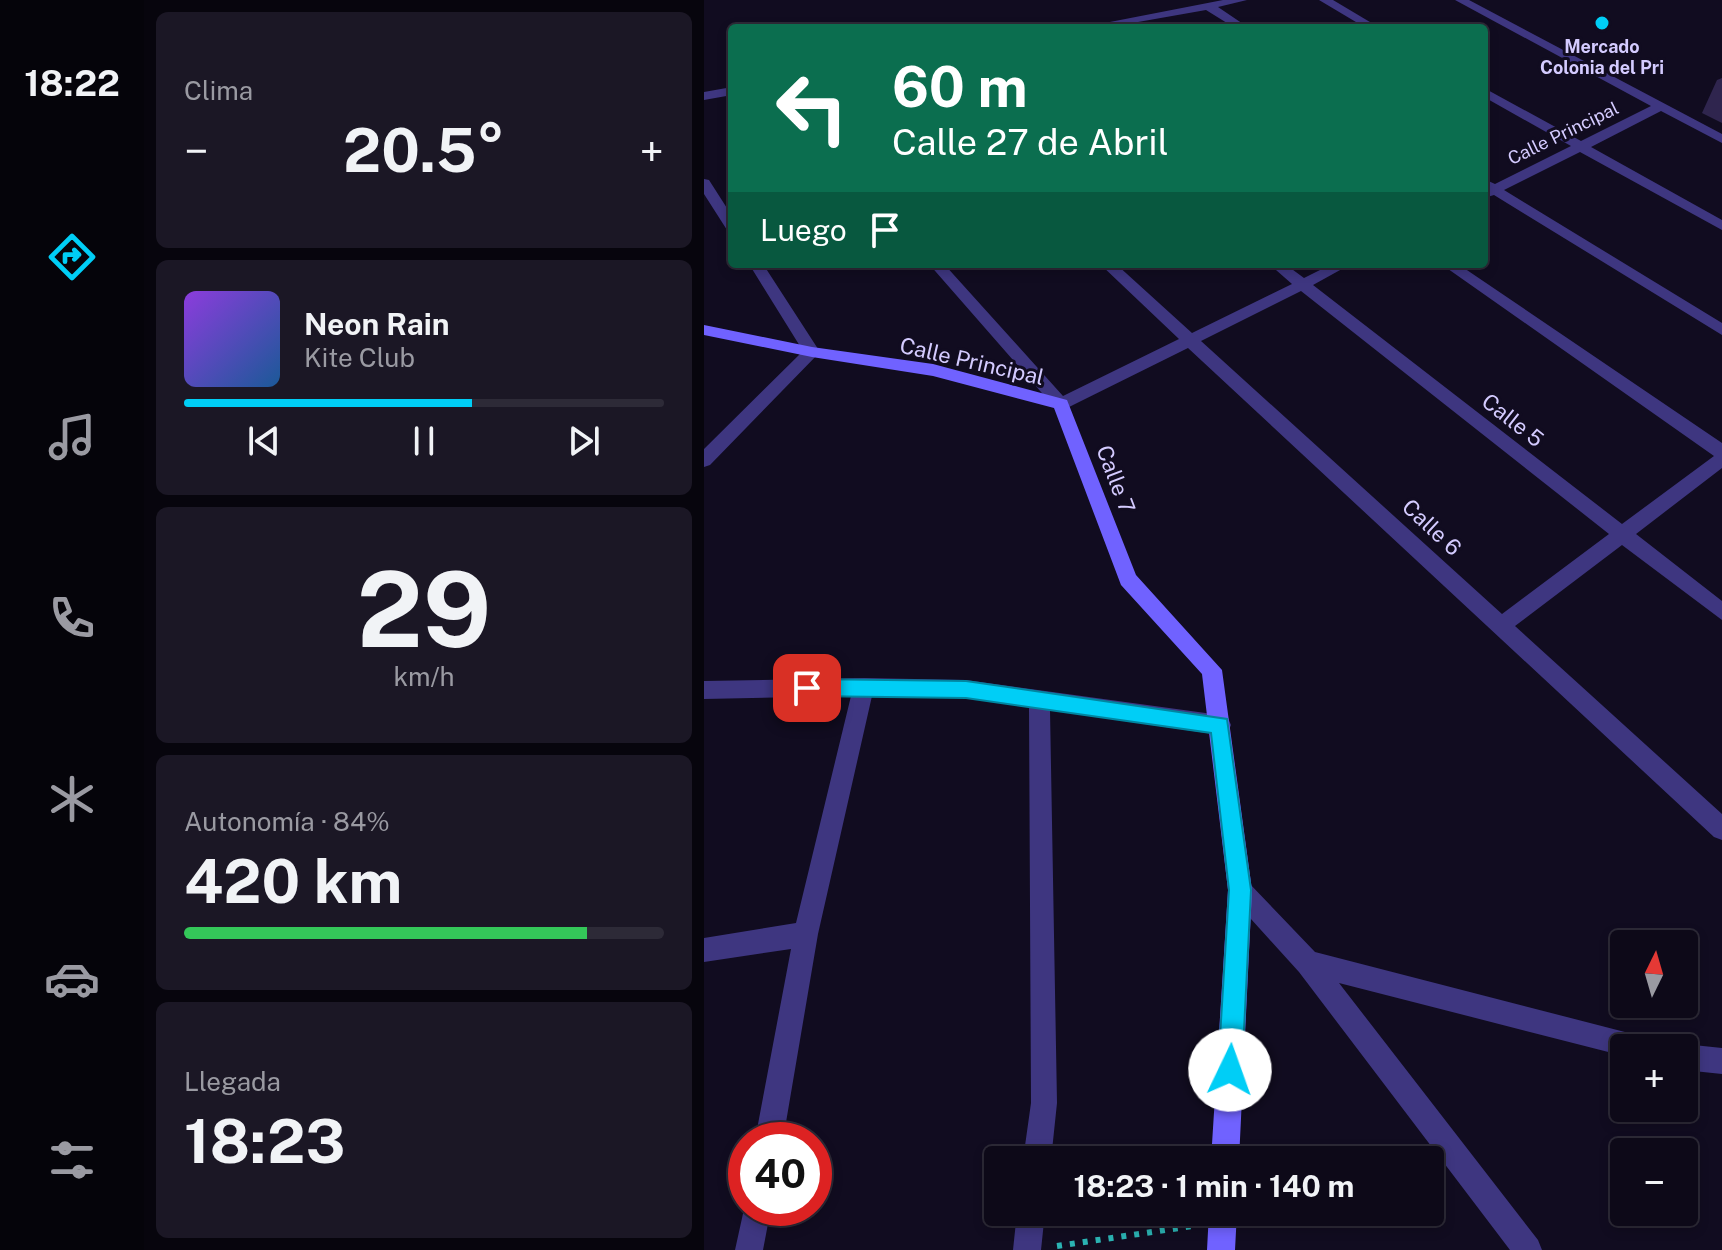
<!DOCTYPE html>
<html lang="es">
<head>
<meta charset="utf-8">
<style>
  :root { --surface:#0d0918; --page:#1b1725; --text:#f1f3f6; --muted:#9a9aa2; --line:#2d2a37; --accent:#00cef6 }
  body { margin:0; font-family:"Public Sans",sans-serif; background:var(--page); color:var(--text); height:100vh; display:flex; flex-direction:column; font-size:30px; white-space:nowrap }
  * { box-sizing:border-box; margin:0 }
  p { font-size:26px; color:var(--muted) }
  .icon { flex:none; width:44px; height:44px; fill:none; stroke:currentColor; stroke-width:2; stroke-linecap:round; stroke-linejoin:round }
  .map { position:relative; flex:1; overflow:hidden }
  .sheet { display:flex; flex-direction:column; gap:12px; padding:12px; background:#07050d; width:560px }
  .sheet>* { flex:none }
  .guide { position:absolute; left:24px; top:24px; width:760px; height:244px; border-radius:8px; box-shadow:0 4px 12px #0003,0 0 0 2px var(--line); background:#0b6e4f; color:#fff; overflow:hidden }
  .needle { width:52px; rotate:5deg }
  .controls { position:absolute; left:906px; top:930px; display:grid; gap:16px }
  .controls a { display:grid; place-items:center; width:88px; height:88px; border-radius:8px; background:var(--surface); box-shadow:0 4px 12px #0003,0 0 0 2px var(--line); font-size:40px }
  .speed { position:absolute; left:24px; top:1122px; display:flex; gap:16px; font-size:40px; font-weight:700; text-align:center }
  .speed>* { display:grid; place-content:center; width:104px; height:104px; border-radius:50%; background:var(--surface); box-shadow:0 4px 12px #0003,0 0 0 2px var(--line); line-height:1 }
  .speed .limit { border:12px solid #d22; background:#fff; color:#111 }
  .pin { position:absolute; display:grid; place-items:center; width:68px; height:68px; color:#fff; margin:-34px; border-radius:16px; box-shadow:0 4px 12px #0006 }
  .me { position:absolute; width:88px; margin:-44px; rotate:3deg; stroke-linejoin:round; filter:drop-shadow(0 0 6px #0008) }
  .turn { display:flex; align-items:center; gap:28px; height:168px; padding:0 32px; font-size:36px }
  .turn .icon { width:104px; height:104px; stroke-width:2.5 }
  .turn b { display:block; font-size:56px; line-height:68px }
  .then { display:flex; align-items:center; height:76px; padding:0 32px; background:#0003; gap:16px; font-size:30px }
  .big { font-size:60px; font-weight:700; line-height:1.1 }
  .sheet .card { flex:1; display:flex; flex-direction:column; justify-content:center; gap:12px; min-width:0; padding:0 28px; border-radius:12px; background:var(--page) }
  .sheet .dial { align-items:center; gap:0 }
  .dial b { font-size:104px; line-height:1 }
  .song { display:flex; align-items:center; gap:24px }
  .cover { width:96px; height:96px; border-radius:12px; background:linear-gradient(135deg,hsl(270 70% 55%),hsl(210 70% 35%)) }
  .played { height:8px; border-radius:4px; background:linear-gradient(90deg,var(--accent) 60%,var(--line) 60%) }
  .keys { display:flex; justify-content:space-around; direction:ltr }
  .heat { display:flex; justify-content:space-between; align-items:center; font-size:44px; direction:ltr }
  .charge { height:12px; border-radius:6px; background:linear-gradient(90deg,#34c759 84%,var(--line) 0) }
  .trip { position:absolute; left:280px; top:1146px; width:460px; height:80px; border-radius:8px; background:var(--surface); box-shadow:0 4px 12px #0003,0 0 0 2px var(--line); font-weight:700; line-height:80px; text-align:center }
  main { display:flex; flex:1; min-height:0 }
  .menu { display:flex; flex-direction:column; width:144px; justify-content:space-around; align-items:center; background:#05040a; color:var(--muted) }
  .menu .icon { width:56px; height:56px }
  .menu .current { color:var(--accent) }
  .menu b { font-size:36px; color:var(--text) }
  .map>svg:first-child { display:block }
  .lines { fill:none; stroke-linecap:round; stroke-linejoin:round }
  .path { stroke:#2bb3b3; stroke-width:6; stroke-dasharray:5 8; stroke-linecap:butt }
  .street { fill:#3e3680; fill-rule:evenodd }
  .secondary { fill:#7062ff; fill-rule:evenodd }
  .wall { fill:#2f254e }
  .route { fill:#00cef6; stroke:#0086a0; stroke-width:2 }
  .poi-dot { fill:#00cef6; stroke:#110c20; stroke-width:3 }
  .labels { text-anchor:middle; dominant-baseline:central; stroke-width:6; stroke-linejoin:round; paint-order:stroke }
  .far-poi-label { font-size:18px; font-weight:bold; fill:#d4cbff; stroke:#110c20 }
  .far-street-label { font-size:18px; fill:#d4cbff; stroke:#110c20 }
  .street-label { font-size:22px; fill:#d4cbff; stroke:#110c20 }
</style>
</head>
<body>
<main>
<nav class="menu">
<b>18:22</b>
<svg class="icon current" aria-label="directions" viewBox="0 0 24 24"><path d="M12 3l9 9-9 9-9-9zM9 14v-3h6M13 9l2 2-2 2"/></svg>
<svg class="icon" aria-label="music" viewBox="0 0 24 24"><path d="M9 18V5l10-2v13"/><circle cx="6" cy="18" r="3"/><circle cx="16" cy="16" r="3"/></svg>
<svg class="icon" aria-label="phone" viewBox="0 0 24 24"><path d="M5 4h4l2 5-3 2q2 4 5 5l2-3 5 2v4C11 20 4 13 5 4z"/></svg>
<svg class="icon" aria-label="climate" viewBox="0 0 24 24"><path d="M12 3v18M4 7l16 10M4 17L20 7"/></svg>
<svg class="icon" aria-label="car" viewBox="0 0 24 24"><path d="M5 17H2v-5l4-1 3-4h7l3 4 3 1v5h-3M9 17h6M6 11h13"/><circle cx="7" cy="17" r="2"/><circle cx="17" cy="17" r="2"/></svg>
<svg class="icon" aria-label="filters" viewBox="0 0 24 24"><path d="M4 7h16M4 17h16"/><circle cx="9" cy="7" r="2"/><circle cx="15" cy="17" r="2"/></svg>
</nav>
<section class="sheet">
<div class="card"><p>Clima</p>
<div class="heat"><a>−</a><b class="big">20.5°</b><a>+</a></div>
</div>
<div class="card">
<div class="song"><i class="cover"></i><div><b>Neon Rain</b><p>Kite Club</p></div></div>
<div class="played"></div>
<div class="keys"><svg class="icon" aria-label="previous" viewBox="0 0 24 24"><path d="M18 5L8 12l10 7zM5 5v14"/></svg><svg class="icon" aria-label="pause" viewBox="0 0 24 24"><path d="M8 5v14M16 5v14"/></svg><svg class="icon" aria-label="next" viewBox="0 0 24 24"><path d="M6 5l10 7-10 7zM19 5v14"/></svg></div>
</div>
<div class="card dial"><b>29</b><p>km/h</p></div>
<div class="card"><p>Autonomía · 84%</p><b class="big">420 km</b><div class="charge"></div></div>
<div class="card"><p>Llegada</p><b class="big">18:23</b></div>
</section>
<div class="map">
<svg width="1018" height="1250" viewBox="0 0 1018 1250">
  <rect width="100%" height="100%" fill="#110c20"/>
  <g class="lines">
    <path class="path" d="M353,1246L489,1226"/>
    <path class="street" d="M519,0H543L514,7L545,28H531L502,10L400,28H375Z
      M615,0H629L676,28H662Z
      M751,0H765L1018,134V143L957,111L887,147L1018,220V230L876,152L800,190L1018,323V335L790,195L780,198V179L791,184L867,146L780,97V88L877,141L947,106Z
      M28,87V95L0,100V92Z
      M0,179L5,180L28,216V231L23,230L0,194Z
      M45,264H59L116,352L6,465L0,467V449L99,351Z
      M225,264H240L359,396L475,339L396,264H412L488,333L588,284L565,264H581L600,278L628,264H647L609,285L918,524L1010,456L737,264H754L1018,443V468L932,534L1018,601V620L918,545L811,626L1018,814V840L1010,837L484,348L363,408H351ZM597,291L905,534L798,614L497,341Z
      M160,678L262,680L516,715L524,718L527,725L524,732L516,735L346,710L353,1103L347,1160H319L327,1103L325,707L262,698L168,696L114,934L79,1140H51L87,949L0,962V938L92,923L147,696L0,699V681Z
      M536,878L544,882L611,952L948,1039L952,1048H920V1056L635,983L834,1240L838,1250H806L595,972L528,898L524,890L528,882Z
      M980,1044L1018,1048V1074L980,1070V1048H971Z
      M42,1200V1208H67L59,1250H31Z
      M313,1212H341L337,1250H309Z"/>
    <path class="secondary" d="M0,325L108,347L229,364L363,400L432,575L518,670L548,890L535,1160H507L524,890L498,674L417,585L350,408L229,376L108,357L0,335Z
      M505,1212H533L531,1250H503Z"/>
  </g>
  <path class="wall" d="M1018,78V123L998,113L1013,80Z"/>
  <path class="route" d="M103,679L262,681L523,719L547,890L538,1070L535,1079L526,1082L518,1079L514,1070L525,890L507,733L262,698L103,696L94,688Z"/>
  <circle class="poi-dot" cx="898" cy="23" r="8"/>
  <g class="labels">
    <g class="far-poi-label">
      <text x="898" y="46">Mercado<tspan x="898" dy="21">Colonia del Pri</tspan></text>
    </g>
    <g class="far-street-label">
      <text transform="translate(859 133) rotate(-26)">Calle Principal</text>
    </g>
    <g class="street-label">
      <text transform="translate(268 361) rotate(13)">Calle Principal</text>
      <text transform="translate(809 420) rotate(38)">Calle 5</text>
      <text transform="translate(412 479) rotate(69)">Calle 7</text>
      <text transform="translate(728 527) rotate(43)">Calle 6</text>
    </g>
  </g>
</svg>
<div class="controls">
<a><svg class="needle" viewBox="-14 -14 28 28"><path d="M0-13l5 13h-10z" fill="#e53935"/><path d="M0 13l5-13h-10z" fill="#9a9aa2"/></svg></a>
<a>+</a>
<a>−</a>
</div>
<div class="speed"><div class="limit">40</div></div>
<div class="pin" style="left:103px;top:688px;background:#d93025"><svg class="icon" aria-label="arrive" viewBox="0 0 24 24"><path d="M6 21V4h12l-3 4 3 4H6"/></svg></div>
<svg class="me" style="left:526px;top:1070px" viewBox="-20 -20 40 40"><circle r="19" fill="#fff"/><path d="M0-13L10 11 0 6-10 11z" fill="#00cef6"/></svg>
<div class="trip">18:23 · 1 min · 140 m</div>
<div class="guide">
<div class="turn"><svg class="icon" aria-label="left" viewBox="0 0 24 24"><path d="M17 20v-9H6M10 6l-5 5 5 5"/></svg><div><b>60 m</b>Calle 27 de Abril</div></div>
<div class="then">Luego<svg class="icon" aria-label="arrive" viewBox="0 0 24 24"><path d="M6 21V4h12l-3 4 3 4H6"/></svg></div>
</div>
</div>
</main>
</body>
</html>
